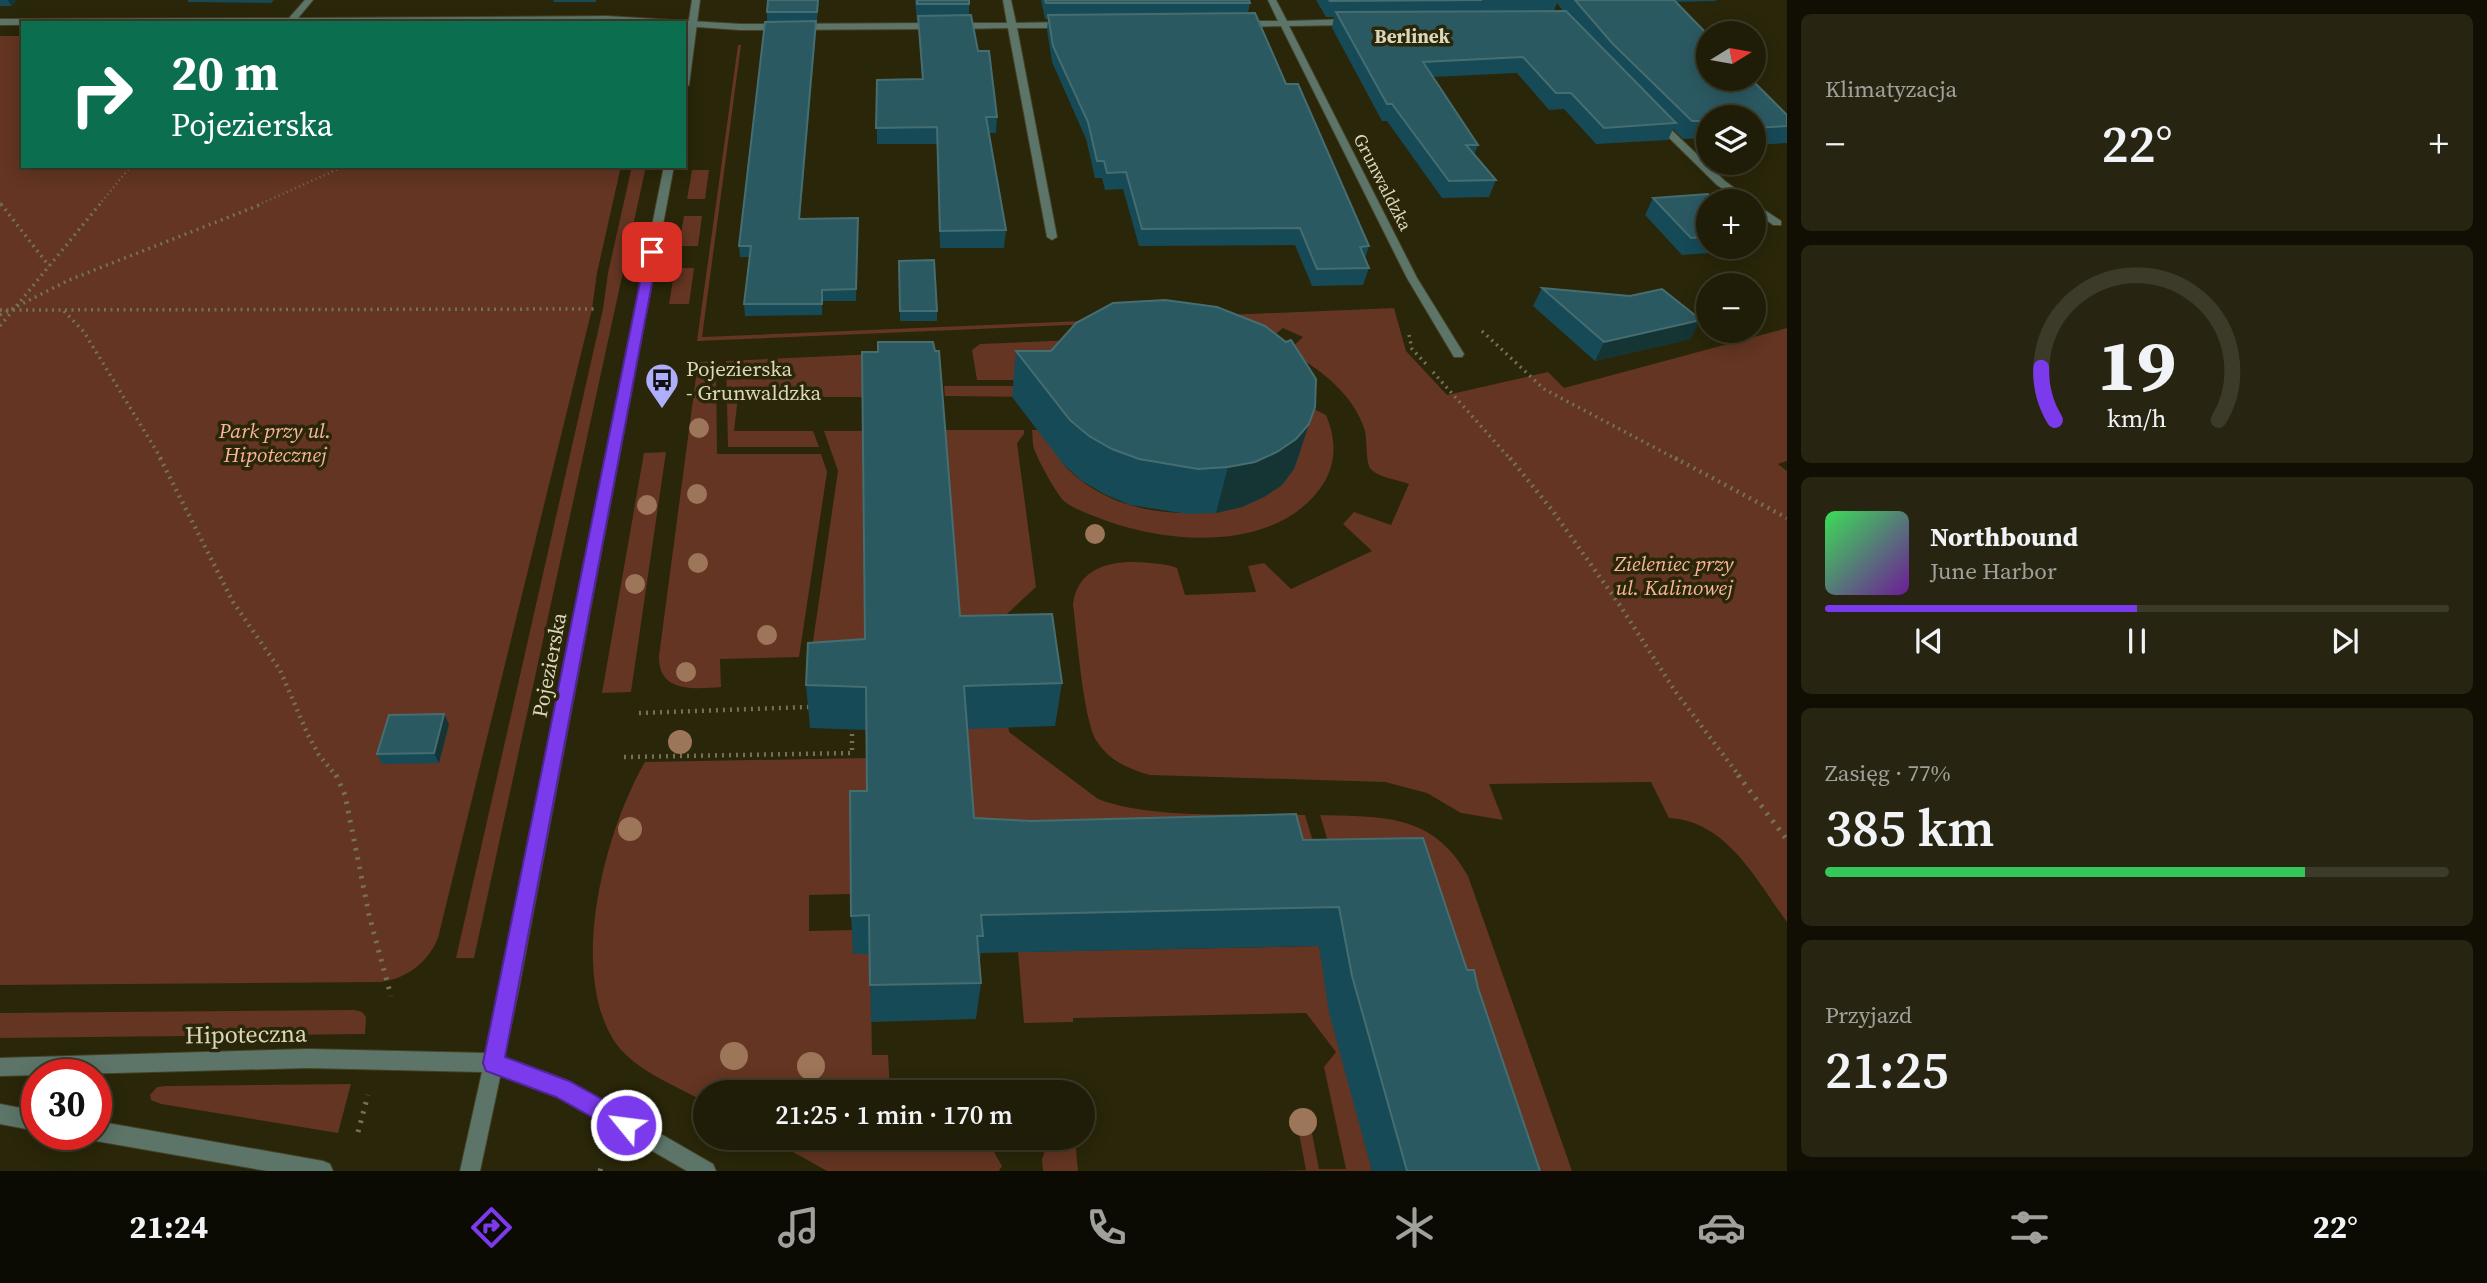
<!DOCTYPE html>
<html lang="pl">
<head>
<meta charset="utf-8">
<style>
  :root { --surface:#1f1c07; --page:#272511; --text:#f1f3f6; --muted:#a1a19b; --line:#3c3a28; --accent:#7c3aed }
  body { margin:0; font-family:"Source Serif 4",serif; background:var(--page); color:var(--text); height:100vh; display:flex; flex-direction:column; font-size:26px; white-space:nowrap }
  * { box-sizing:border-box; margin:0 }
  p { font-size:23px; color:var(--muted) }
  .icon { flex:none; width:38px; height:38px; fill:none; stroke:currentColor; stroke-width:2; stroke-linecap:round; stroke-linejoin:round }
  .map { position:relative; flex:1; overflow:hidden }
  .drawer { display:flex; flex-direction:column; gap:14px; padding:14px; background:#110f04; width:700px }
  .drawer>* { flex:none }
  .banner { position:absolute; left:21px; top:21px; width:665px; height:147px; border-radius:0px; box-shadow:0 4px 18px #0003,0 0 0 2px var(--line); background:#0b6e4f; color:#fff; overflow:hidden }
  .needle { width:46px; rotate:79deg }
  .tools { position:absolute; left:1696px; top:21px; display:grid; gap:14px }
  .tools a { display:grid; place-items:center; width:70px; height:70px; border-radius:50%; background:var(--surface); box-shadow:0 4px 18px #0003,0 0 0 2px var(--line); font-size:35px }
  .speed { position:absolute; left:21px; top:1059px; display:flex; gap:14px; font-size:35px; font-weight:700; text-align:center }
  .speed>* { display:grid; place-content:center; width:91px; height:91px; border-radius:50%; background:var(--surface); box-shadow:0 4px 18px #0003,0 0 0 2px var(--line); line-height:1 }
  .speed .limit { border:10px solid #d22; background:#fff; color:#111 }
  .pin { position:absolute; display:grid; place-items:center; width:60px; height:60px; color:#fff; margin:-30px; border-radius:14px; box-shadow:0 4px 10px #0006 }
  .me { position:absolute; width:77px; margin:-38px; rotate:299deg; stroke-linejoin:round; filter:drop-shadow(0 0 5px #0008) }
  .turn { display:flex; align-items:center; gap:24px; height:147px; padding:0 35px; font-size:32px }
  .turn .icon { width:91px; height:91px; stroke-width:2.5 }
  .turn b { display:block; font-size:49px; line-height:60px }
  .big { font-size:52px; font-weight:600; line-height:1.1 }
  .drawer .widget { flex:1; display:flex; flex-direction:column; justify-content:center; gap:10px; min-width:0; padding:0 24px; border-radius:10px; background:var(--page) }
  .drawer .dial { align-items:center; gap:0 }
  .dial svg { height:182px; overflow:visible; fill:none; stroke:var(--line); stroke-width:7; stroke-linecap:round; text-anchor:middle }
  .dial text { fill:var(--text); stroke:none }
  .song { display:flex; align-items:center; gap:21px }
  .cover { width:84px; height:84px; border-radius:10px; background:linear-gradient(135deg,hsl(130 70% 55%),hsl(280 70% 35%)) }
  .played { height:7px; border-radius:4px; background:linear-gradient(90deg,var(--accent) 50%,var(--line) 50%) }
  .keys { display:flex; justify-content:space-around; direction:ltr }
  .heat { display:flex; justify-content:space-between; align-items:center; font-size:38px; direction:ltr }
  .charge { height:10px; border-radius:5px; background:linear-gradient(90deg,#34c759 77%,var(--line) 0) }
  .trip { position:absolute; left:693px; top:1080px; width:402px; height:70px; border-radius:35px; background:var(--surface); box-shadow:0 4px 18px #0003,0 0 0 2px var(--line); font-weight:600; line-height:70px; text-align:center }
  .tabs { display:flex; height:112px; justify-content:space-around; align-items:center; background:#0c0b03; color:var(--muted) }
  .tabs .icon { width:49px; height:49px }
  .tabs .active { color:var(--accent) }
  .tabs b { font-size:32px; color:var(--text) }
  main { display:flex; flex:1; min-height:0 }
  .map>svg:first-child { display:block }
  .green { fill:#633522 }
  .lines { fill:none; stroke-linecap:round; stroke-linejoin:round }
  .minor-casing { stroke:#454225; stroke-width:2 }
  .tertiary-casing { stroke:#454225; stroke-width:2 }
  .path-far3 { stroke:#747155; stroke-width:2.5; stroke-dasharray:1 3.5; stroke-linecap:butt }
  .path-far2 { stroke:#747155; stroke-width:3.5; stroke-dasharray:2 4.5; stroke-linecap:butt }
  .path-far1 { stroke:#747155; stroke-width:4.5; stroke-dasharray:2 5; stroke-linecap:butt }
  .path { stroke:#747155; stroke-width:5; stroke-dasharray:2.5 7; stroke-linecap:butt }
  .minor { fill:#5d7569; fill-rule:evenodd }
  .tertiary { fill:#5d7569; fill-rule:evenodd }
  .tree { fill:#9d7558 }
  .wall { fill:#164a57; fill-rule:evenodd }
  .shaded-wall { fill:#153534 }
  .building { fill:#2b5962; stroke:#466d70; stroke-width:2 }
  .route { fill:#7c3aed; stroke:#51269a; stroke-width:2 }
  .labels { text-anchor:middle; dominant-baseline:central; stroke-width:7; stroke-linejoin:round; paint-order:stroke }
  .far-street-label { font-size:18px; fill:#dad7bb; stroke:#292609 }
  .far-neighbourhood-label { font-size:19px; font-weight:bold; fill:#dad7bb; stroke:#292609 }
  .poi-label { font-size:21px; fill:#dad7bb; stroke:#292609; text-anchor:start }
  .park-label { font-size:21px; font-style:italic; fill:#fcb598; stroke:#292609 }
  .street-label { font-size:21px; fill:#dad7bb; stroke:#292609 }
  .near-street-label { font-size:24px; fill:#dad7bb; stroke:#292609 }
</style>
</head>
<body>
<main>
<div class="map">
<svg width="1787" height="1171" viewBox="0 0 1787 1171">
  <rect width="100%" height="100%" fill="#292609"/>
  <path class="green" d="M0,36H23V166H621L597,273L592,309L438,938C428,963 406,979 380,982L0,985Z
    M738,45H741L702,337L1394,308L1406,351L1447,395L1548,372L1564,388L1787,328V461L1778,464L1787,471V922C1756,880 1727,821 1669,818L1651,782L1489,784L1503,820L1461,813L1427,793L1385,782L1150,775C1128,769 1108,760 1096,740C1083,717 1077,635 1073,605C1077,565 1116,559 1150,563C1159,564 1169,564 1177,568L1185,595L1256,592L1248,566L1264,563L1291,589L1372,551L1343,524L1354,512L1391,525L1409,484C1399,480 1376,477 1370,468C1366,462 1367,441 1365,431C1354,394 1320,369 1288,351L1303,337L1283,328L1265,343L1141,322L697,341Z
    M632,166H646L474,958H456L603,309L608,273Z
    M692,170H709L705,199H687Z
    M684,216H702L698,246H679Z
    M675,268H694L689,304H669Z
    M1147,337L1033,380H977L972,350L980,344Z
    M898,353L879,397H738L734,431H813L819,447H728L726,361Z
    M716,361L717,454H821L827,472L799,657L720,659L721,687C694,689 658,693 659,656L698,362Z
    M944,386H1028L1035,397L945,396Z
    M1314,409L1326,415C1337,441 1337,466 1319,490C1271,553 1164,544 1099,518C1088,514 1075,509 1065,502C1057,495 1039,462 1035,451C1032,445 1033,437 1032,430H1045C1051,442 1057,457 1066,467C1111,514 1183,520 1242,507L1298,411Z
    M940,430H1024V434L1017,443L1036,587L957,660Z
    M824,431H863L866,681L807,682L838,471Z
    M666,452L631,692L602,693L644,453Z
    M1008,723L1009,732L1098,799C1151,820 1246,813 1305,815L1321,868L972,886L961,730Z
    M867,758L868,832L852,894L809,895V931L852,930L870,954L872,1055H888L890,1090L894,1092H705V1102C675,1085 632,1070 613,1039C569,967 605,831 645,762Z
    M1320,815C1383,817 1433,813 1468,876L1572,1171H1496L1336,868Z
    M1319,946L1372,1171H1266L1306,1170L1296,1118V1113L1303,1111L1309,1118L1319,1169H1346L1324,1067L1336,1052L1306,1013L1073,1018V1022L1024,1023L1018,952Z
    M354,1010L362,1012L366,1017L365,1034L0,1038V1013Z
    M351,1084L338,1133L161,1104L151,1100L150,1095L157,1087L166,1086Z
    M768,1138H986L1002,1166L999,1171H827Z
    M1050,1138H1075L1078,1171H1043L1042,1159Z"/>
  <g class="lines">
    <g class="minor-casing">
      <path id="minor" d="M305,0H313L298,18L607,16L740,24L935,23L939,26L935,29L740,30L684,26V23L607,22L0,25V19L289,18Z
        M1003,0H1011L1016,23L1064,22L1068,25L1064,28H1017L1057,237L1052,240L1047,237L1008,28L955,29L951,26L955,23H1007Z
        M1268,0H1276L1287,21L1351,19L1355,22L1351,25L1289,26L1417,278L1464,354L1462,357H1454L1407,278L1281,26L1242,27L1238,24L1242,21H1278Z
        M1654,119H1660L1725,181L1752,201H1741L1717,185L1654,123Z
        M1754,203L1781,221V225H1773L1754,210Z
        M493,1054L569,1081L713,1164L716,1171H687L557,1096L486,1070L484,1063L486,1056Z"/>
    </g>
    <g class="tertiary-casing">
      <path id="tertiary" d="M692,0H700L689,85L684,88V52Z
        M664,166H674L518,993L480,1171H460L482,1072L308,1068L0,1076V1058L308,1049L486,1053Z
        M0,1104L37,1111V1131L0,1124Z
        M96,1121L323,1161L330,1164L333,1171H267L96,1141L89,1138L88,1134H96Z"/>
    </g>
    <path class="path-far3" d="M0,203L2,205
      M99,205L131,166
      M258,205L345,166"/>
    <path class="path-far2" d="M1,204L49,266
      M0,310L598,309
      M64,311L84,332L162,460
      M0,315L69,280L262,204
      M0,326L100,204
      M1482,331L1544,389L1678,460
      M1409,335L1412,349L1427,365
      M722,368V381
      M1433,372L1511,460"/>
    <path class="path-far1" d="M160,458L233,602L280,670L308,735L319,755L337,777
      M1510,458L1552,510L1619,604L1675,691L1740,777
      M1675,458L1787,518
      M639,713L810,707
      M624,757L852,753V730"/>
    <path class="path" d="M336,775L345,795L369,915L391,996
      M1738,775L1787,840
      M358,1132L368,1095
      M600,1171L601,1167"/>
    <use href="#minor" class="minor"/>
    <use href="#tertiary" class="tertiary"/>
  </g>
  <g class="tree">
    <circle cx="704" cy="394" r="9"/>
    <circle cx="699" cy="428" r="10"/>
    <circle cx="697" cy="494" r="10"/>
    <circle cx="647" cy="505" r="10"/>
    <circle cx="1095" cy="534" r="10"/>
    <circle cx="698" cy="563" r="10"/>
    <circle cx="635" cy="584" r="10"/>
    <circle cx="767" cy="635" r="10"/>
    <circle cx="686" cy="672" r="10"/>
    <circle cx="680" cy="742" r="12"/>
    <circle cx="630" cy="829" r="12"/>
    <circle cx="734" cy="1056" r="14"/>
    <circle cx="811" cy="1066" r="14"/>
    <circle cx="1303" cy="1122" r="14"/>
  </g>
  <path class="wall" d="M0,0H17L11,6H0Z
    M188,0H274L271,3L188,2Z
    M553,0H596V2H554Z
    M819,0L817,21H767V12Z
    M915,0H969V15L978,51L997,117L996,133H989L1006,230L1004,248H940L937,144H877V80L922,79L918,21H917Z
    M1041,0H1249L1250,3L1248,13L1286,84L1369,246L1365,259L1369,268L1363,285L1312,286L1295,245L1139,246L1123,189L1105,190L1102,178H1095L1086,139L1052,62L1047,30L1048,19H1045Z
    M1316,0H1716V1L1676,2L1787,115V143L1754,145V117H1708V138L1683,139L1673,129L1668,140L1596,144L1564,109L1549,110L1517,73L1433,77L1478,145L1474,155L1496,180L1489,197L1442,198L1387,121H1382L1332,28L1334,17H1326ZM1557,3L1563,11H1554Z
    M816,32L800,219L858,218L856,301H822V315L745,316L744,304L749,257H740L739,246Z
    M1653,198L1708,201V247H1740L1738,251L1682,255L1645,215Z
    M899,261L937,311V321H900Z
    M1542,288L1691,339L1595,361L1533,306Z
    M1286,342L1300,453L1294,469L1282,485L1264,497L1242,507L1216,513L1187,514L1130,505L1104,494L1082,481L1064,465L1012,397L1016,351H1051Z
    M960,616L1062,683L1055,726L967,729L974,818L1303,840L1467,970L1478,988L1540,1171H1372L1329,1013L1319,946L981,953L979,966L981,983L976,1019L871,1022L870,954H853L851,916L867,791L866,730L810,728L806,685L865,639Z
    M449,724L439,763L382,764L377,754Z"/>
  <path class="shaded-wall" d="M8,0H17L11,6Z
    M816,21V32L799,231V219Z
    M1701,320L1691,339L1595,361L1604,342Z
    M1315,407L1294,469L1282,485L1264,497L1242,507L1216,513L1228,467Z
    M444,714L449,724L439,763L434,753Z"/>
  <path class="building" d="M768,0H818L817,12H767Z
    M917,0H969V4H917Z
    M1045,0H1249L1250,3H1046Z
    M1329,0H1482L1330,1Z
    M1575,0H1674L1708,35V79H1751L1787,115V126L1754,128V117H1708V121H1692L1612,43Z
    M1566,11L1676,123L1604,128L1571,93H1556L1523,57L1423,62L1478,145H1466L1496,180L1449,181L1392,104H1387L1336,12Z
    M1255,13L1286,84H1298L1369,246L1360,247L1369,268L1317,269L1300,228L1142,229L1126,172L1107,173L1104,161H1097L1088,122L1053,46L1048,15Z
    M971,15L978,51H989L997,117H986L1006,230L940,231L937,127L876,128L877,80L923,79L918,16Z
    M816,21L799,219L858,218L856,289L822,290V304H744L751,246H739L765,22Z
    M1708,194L1716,201H1708V237L1691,238L1653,198Z
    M934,260L937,311H900L899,261Z
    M1542,288L1630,296L1662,289L1701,320L1604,342Z
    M1165,300L1217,307L1265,326L1286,342L1291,340L1316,379L1315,407L1309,424L1296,439L1277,452L1255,462L1228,467L1198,469L1139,459L1112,449L1089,436L1070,420L1016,351H1051L1076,323L1113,303Z
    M878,342H933L935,351H939L960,616L1052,614L1062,683L964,686L974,818L1032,821L1296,814L1303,840L1423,838L1467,970H1474L1478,988L1540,1171H1407L1352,976L1339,907L981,915L983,936H977L981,983L870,985L869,915L851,916L850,791H867L866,687L806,685L808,643L865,639L862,352H878Z
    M444,714L434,753L377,754L389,715Z"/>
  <path class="route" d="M652,248L658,252L505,1057L569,1081L634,1117L637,1125L634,1133L626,1136L556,1097L486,1071L483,1063L646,252Z"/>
  <defs>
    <g id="bus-pin" transform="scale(1.75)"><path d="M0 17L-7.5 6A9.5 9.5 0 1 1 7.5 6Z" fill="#aeaefa" stroke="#292609"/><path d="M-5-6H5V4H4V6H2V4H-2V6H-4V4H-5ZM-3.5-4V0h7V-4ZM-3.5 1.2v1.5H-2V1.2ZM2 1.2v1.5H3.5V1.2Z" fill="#111"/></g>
  </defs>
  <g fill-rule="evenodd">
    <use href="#bus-pin" x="662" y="380"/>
  </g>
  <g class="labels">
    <g class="far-street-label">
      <text transform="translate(1383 182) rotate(63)">Grunwaldzka</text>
    </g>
    <g class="far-neighbourhood-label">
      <text x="1412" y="36">Berlinek</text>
    </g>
    <g class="poi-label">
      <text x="686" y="368">Pojezierska<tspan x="686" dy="24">- Grunwaldzka</tspan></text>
    </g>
    <g class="park-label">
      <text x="275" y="430">Park przy ul.<tspan x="275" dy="24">Hipotecznej</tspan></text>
      <text x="1674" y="563">Zieleniec przy<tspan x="1674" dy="24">ul. Kalinowej</tspan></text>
    </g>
    <g class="street-label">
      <text transform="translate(549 665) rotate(-79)">Pojezierska</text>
    </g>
    <g class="near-street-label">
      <text transform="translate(246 1034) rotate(-1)">Hipoteczna</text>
    </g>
  </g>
</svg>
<div class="tools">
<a><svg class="needle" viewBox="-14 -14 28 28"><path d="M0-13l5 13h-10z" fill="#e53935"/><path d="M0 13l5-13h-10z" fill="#a1a19b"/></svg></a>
<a><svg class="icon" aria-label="layers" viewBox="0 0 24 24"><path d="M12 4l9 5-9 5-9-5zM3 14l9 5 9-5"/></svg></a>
<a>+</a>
<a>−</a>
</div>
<div class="speed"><div class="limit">30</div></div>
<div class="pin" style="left:652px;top:252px;background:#d93025"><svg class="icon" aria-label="arrive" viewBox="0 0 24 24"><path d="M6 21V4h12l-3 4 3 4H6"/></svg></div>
<svg class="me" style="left:626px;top:1125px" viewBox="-20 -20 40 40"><circle r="17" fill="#7c3aed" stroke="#fff" stroke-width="3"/><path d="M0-11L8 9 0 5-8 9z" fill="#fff"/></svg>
<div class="trip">21:25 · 1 min · 170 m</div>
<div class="banner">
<div class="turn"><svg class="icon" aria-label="right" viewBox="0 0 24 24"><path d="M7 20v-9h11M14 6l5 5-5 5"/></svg><div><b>20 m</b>Pojezierska</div></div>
</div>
</div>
<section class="drawer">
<div class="widget"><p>Klimatyzacja</p>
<div class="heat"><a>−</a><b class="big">22°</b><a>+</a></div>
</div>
<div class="widget dial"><svg viewBox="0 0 100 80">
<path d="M14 69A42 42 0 1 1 86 69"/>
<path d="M14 69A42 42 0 0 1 8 46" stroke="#7c3aed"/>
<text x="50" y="56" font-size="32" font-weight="700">19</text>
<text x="50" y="72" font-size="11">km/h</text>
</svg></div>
<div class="widget">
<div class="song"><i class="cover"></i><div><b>Northbound</b><p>June Harbor</p></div></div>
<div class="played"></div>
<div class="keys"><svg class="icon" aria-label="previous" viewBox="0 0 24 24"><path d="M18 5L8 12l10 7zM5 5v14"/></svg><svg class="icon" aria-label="pause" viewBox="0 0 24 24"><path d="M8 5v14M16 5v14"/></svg><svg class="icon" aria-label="next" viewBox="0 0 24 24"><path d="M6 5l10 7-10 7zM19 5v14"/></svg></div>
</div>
<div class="widget"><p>Zasięg · 77%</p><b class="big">385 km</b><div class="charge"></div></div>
<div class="widget"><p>Przyjazd</p><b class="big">21:25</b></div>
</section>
</main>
<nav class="tabs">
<b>21:24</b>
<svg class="icon active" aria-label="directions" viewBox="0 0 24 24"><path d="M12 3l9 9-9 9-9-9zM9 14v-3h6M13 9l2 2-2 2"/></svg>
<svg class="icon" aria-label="music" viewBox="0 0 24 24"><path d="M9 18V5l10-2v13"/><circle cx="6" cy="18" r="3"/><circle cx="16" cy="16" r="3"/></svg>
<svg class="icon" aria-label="phone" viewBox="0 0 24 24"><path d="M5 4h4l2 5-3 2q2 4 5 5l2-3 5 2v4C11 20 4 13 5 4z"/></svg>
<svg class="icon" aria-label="climate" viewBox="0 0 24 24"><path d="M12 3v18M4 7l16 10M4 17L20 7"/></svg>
<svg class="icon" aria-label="car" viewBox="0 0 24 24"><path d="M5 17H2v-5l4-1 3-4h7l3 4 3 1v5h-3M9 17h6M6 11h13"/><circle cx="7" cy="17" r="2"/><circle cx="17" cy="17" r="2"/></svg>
<svg class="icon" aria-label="filters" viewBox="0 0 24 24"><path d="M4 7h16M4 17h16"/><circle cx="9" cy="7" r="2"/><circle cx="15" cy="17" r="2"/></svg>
<b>22°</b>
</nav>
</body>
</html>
